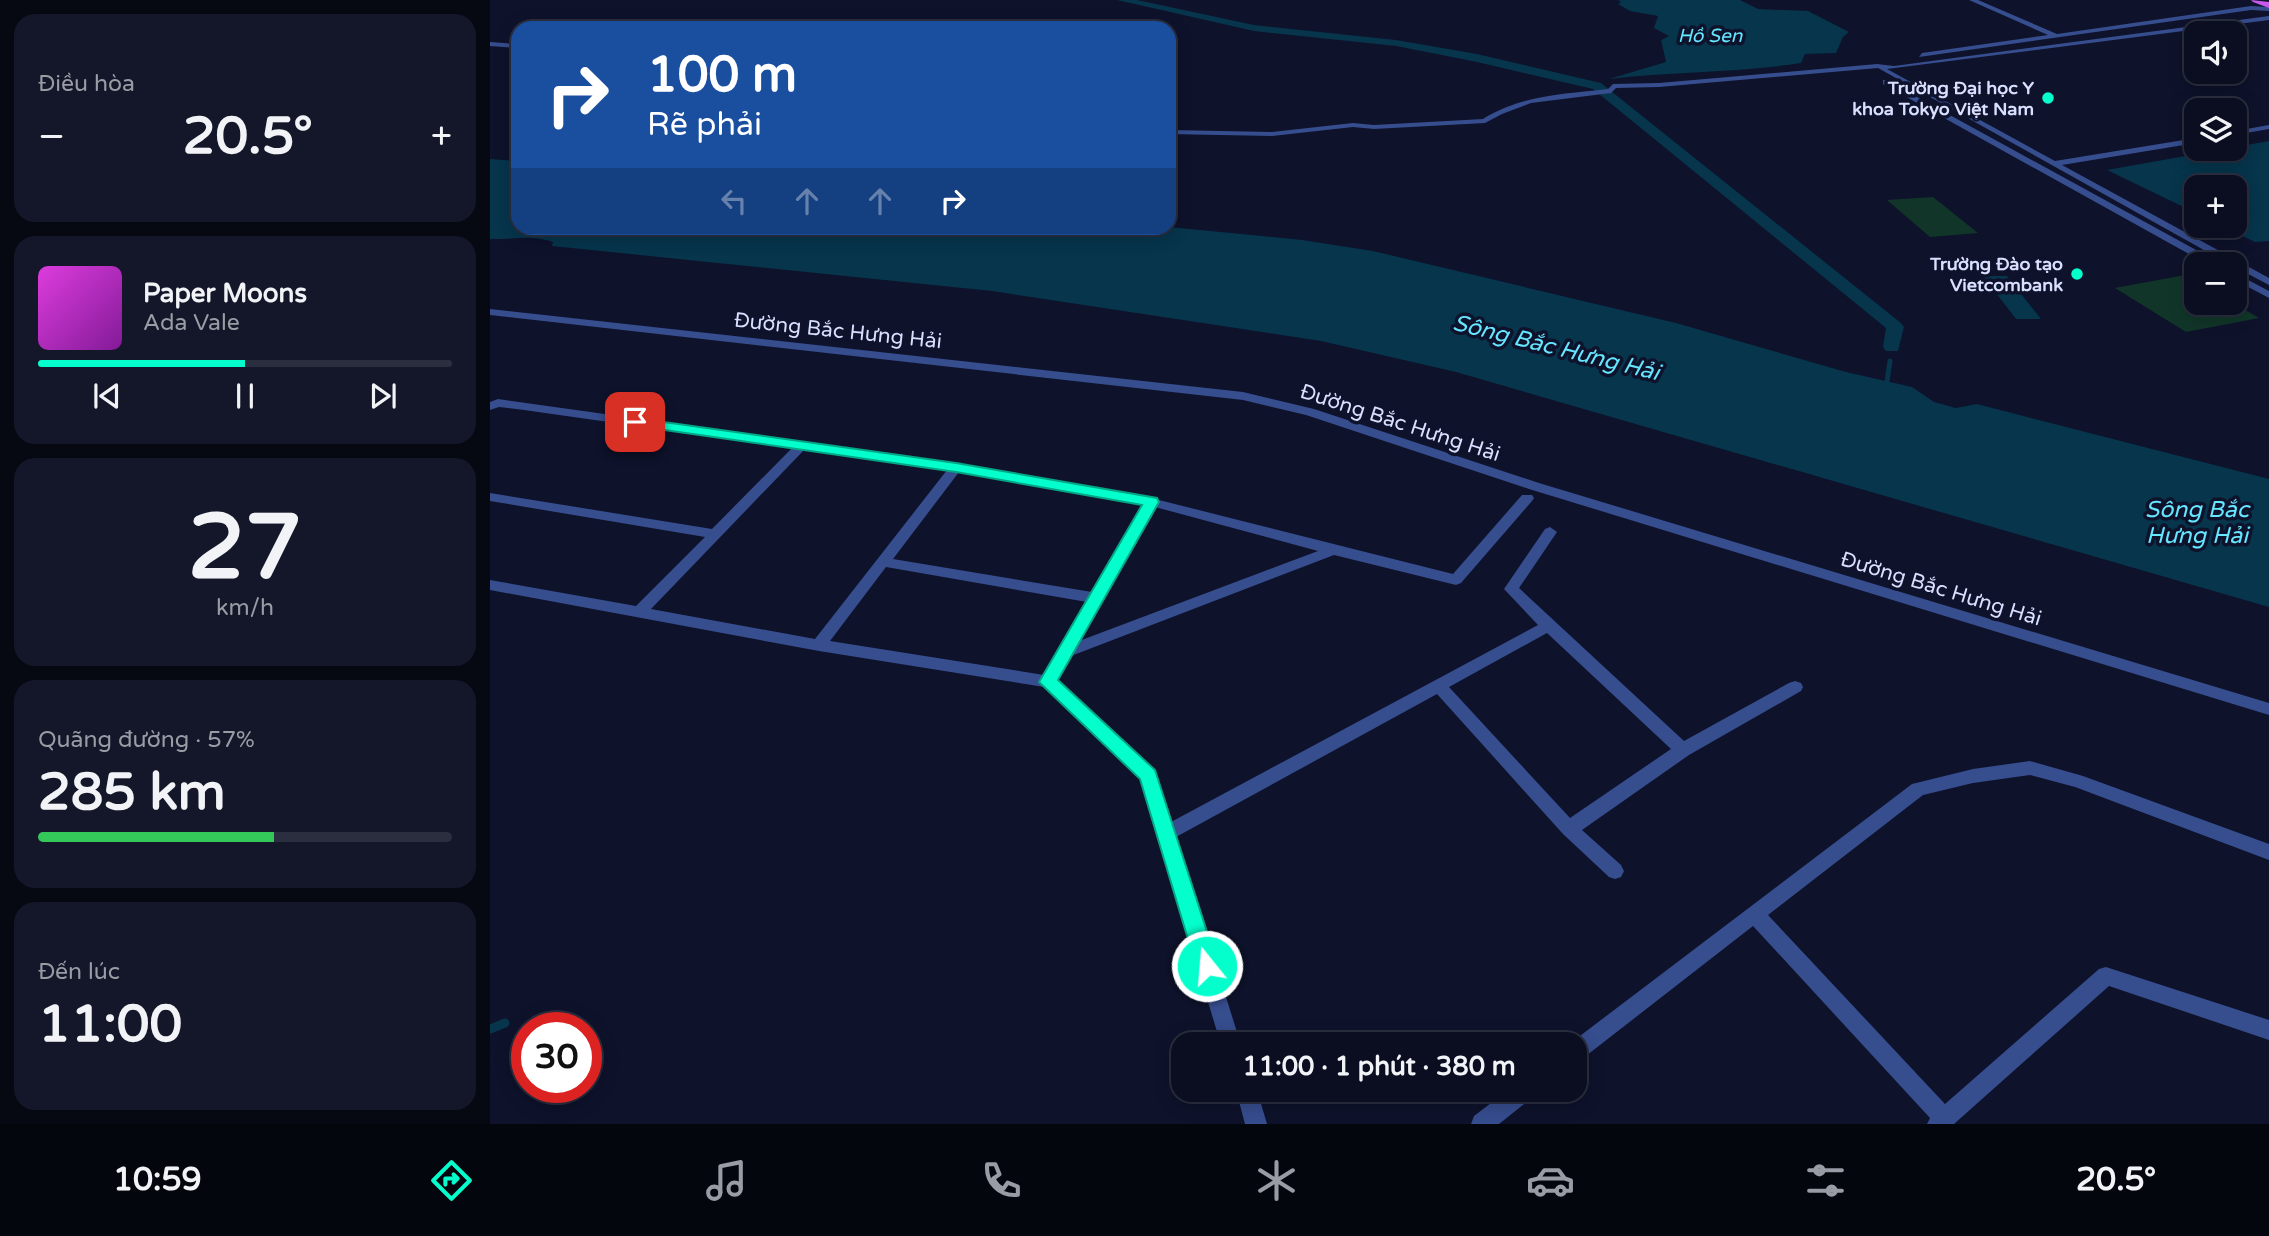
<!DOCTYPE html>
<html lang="vi">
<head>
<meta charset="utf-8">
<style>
  :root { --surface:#0a0e20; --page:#131729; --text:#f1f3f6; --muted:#999ca5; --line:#2a2e3e; --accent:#04ffcd }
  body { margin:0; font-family:"Varela Round",sans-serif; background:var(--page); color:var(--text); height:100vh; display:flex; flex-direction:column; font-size:26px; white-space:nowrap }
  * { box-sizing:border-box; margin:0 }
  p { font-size:23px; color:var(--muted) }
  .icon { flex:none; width:38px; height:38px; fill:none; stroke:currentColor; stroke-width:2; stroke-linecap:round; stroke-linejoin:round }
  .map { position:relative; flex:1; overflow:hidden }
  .details { display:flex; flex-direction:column; gap:14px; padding:14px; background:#060812; width:490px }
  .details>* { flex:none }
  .hud { position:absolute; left:21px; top:21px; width:665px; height:214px; border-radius:21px; box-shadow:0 4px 18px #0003,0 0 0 2px var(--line); background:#1a4fa0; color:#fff; overflow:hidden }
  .tools { position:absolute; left:1694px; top:21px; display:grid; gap:14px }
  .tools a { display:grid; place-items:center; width:63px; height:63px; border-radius:14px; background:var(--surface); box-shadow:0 4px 18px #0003,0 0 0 2px var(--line); font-size:35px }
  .speed { position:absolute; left:21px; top:1012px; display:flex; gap:14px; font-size:35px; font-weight:700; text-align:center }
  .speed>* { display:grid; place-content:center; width:91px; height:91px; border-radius:50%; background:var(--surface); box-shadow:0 4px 18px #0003,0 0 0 2px var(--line); line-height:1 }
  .speed .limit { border:10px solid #d22; background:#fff; color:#111 }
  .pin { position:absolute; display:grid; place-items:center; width:60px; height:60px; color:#fff; margin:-30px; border-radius:14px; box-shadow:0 4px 10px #0006 }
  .me { position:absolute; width:77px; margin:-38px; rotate:343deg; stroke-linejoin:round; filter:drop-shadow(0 0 5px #0008) }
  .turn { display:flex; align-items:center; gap:24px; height:147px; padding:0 21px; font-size:32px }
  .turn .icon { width:91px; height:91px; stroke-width:2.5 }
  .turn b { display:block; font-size:49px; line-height:60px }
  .lanes { display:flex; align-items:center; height:66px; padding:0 21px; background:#0003; justify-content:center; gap:35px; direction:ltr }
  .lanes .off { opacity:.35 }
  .big { font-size:52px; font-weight:800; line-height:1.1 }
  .details .widget { flex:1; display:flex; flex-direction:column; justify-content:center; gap:10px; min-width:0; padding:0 24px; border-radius:21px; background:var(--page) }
  .details .dial { align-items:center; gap:0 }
  .dial b { font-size:91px; line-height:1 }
  .song { display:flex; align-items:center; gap:21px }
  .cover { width:84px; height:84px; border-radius:10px; background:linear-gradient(135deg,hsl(300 70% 55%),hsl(290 70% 35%)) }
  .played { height:7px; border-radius:4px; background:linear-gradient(90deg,var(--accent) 50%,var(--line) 50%) }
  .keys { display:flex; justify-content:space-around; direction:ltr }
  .heat { display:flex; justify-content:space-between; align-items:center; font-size:38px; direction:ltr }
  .charge { height:10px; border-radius:5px; background:linear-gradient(90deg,#34c759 57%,var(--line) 0) }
  .trip { position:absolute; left:681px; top:1032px; width:416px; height:70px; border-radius:21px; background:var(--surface); box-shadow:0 4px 18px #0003,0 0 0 2px var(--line); font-weight:800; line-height:70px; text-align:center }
  .tab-bar { display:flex; height:112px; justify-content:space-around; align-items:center; background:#04060d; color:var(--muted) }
  .tab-bar .icon { width:49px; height:49px }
  .tab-bar .active { color:var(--accent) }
  .tab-bar b { font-size:32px; color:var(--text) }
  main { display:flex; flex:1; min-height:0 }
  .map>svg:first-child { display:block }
  .green { fill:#113629 }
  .water { fill:#06354c }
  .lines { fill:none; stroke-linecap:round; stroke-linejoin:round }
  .stream-far1 { stroke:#06354c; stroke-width:5 }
  .stream { stroke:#06354c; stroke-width:9 }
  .canal { fill:#06354c; fill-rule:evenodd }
  .minor { fill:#364d8e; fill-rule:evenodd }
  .tertiary { fill:#364d8e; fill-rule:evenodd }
  .trunk { fill:#c959ec; fill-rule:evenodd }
  .route { fill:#04ffcd; stroke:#03a685; stroke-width:2 }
  .poi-dot { fill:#04ffcd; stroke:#0e122b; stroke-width:2.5 }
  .labels { text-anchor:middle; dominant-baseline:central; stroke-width:7; stroke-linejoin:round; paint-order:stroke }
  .far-poi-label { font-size:18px; font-weight:bold; fill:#d8dfff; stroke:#0e122b; text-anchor:end }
  .far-water-label { font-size:19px; font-style:italic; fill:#66e6ff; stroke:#0e122b }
  .street-label { font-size:21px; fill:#d8dfff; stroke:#0e122b }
  .water-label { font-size:23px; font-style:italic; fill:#66e6ff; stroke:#0e122b }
</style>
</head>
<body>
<main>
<section class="details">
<div class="widget"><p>Điều hòa</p>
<div class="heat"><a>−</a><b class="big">20.5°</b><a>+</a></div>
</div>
<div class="widget">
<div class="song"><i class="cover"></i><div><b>Paper Moons</b><p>Ada Vale</p></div></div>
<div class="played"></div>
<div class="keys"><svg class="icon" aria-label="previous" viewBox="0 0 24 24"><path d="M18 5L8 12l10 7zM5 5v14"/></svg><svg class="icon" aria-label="pause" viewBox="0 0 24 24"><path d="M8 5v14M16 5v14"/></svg><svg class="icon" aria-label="next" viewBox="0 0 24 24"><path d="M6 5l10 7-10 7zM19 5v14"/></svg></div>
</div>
<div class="widget dial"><b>27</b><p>km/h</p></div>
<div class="widget"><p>Quãng đường · 57%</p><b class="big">285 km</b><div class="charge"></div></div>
<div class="widget"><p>Đến lúc</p><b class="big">11:00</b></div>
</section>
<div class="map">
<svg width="1779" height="1124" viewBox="0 0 1779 1124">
  <rect width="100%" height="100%" fill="#0e122b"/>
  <path class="green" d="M1443,197L1488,233L1440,237L1397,200Z
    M1695,275L1706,281V303H1743L1769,318L1696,332L1625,288Z"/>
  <path class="water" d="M1128,0H1250L1268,9L1318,11L1359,32L1353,37L1346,53L1315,54L1311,63C1247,73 1183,71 1119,79L1176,62L1171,40L1179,36L1164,28L1168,16L1140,11L1128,4L1131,2Z
    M1779,141V241L1765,242L1732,226H1745V187H1706V213L1617,170Z
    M0,159L28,161V228L679,227L812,240L883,251L1186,323L1356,372L1422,387L1444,402L1466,408L1487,404L1779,479V607L966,372L831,341L502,291L62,246L63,242C39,234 23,240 0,239Z
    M1493,276H1517L1551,319H1526Z"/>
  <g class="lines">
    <path class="stream-far1" d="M1396,388L1400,361"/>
    <path class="stream" d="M0,1029L15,1023"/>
    <path class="canal" d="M627,0H647L764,25L906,40L987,54L1111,83L1411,323L1414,327L1408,351H1396L1393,347L1396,328L1103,89L987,62L906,46L764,31Z"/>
    <path class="minor" d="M1479,0H1488L1567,34L1761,6L1779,7V11L1761,10L1429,57L1432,53L1558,35Z
      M1779,16V20L1397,69L1565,161L1706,138V143L1572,165L1779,278V285L1745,267V264H1739L1388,68L1169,87L1126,88L1121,93L1041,103L1012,114L995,123L884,129L863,127L782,136L679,134V130L782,132L863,123L884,125L993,119C1032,95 1074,94 1118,89L1123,84L1169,83L1387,64L1404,66Z
      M0,42L28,44V48L0,46Z
      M1396,80L1728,262L1729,264H1717L1393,84V80Z
      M1779,125V129L1745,135V131Z
      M1745,273L1779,291V298L1745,280Z
      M8,399L466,463L661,498L963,574L1032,495H1042L1044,498L1042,501L971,583L966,585L844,555L581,656L567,681L664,770L681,822L1048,625L1014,589L1055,529L1060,527L1067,532L1029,588L1194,741L1299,683L1305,681L1311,683L1313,687L1311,691L1199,755L1092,830L1131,865L1134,871L1131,877L1125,879L1119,877L1073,834L947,694L686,837L751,1045H731L651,779L554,687L329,651L0,590V580L146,606L215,537L0,501V493L222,529L302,448L34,410L9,407L0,410V402ZM315,449L457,470L325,639L161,609ZM469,472L653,505L602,592L403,559ZM665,507L828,551L589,641ZM396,567L597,602L554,675L340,641ZM1057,633L1181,749L1080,818L959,687Z
      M1540,761L1593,776L1779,844V860L1585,787L1540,775L1483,783L1433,795L1278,915L1455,1104L1609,969L1616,967L1779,1020V1040L1619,986L1464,1124H1437L1440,1118L1263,926L1092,1059L1085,1062V1045H1078L1422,784L1483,769Z
      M746,1090H767L777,1124H755Z
      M1018,1090H1046L1043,1097L1009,1124H981L984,1116Z"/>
    <path class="tertiary" d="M0,309L753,392L824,409L1049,483L1779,703V715L1039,489L816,415L753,400L0,315Z"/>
    <path class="trunk" d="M1761,0L1779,2V8L1763,2Z"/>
  </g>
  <path class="route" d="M145,418L466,463L667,498L669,502L568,680L665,770L728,966L724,973L717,976L709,973L706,966L650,779L549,682L652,505L466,472L140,425L138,422Z"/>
  <g class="poi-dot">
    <circle cx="1558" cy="98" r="7"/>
    <circle cx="1587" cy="274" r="7"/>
  </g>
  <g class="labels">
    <g class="far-poi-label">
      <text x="1544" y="88">Trường Đại học Y<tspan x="1544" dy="21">khoa Tokyo Việt Nam</tspan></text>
      <text x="1573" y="264">Trường Đào tạo<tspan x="1573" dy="21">Vietcombank</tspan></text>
    </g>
    <g class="far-water-label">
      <text x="1220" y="36">Hồ Sen</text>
    </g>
    <g class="street-label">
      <text transform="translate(348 331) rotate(6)">Đường Bắc Hưng Hải</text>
      <text transform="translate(910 423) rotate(18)">Đường Bắc Hưng Hải</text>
      <text transform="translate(1451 589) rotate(17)">Đường Bắc Hưng Hải</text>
    </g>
    <g class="water-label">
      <text transform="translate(1066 348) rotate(14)">Sông Bắc Hưng Hải</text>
      <text x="1707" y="510">Sông Bắc<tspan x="1707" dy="26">Hưng Hải</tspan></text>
    </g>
  </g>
</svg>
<div class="tools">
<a><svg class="icon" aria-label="sound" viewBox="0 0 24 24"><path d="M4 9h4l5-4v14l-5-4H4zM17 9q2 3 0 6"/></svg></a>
<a><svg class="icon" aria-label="layers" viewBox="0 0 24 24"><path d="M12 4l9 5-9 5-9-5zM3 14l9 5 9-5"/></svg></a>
<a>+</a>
<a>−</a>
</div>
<div class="speed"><div class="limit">30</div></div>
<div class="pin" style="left:145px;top:422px;background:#d93025"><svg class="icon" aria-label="arrive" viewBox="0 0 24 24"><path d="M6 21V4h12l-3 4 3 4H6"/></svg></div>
<svg class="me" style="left:717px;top:966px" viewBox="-20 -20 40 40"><circle r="17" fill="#04ffcd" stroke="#fff" stroke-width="3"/><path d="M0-11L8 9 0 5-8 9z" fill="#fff"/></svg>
<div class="trip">11:00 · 1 phút · 380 m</div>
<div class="hud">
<div class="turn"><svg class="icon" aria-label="right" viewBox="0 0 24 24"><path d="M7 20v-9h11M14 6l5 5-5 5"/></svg><div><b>100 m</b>Rẽ phải</div></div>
<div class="lanes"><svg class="icon off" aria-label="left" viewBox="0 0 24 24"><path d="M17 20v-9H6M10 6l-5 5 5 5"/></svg><svg class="icon off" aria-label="ahead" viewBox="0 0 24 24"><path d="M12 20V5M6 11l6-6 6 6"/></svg><svg class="icon off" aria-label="ahead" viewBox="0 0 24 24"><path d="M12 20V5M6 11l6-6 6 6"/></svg><svg class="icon" aria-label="right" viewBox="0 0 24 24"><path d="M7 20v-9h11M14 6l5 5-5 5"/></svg></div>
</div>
</div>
</main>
<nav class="tab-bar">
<b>10:59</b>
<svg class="icon active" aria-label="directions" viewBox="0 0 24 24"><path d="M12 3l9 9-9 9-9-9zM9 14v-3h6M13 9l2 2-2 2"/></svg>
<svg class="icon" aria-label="music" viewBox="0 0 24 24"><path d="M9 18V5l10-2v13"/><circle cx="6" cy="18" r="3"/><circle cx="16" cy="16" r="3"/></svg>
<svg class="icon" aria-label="phone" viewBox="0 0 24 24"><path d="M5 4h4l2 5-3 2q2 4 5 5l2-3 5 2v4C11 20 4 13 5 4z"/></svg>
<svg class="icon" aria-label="climate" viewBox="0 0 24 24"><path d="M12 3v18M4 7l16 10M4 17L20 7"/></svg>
<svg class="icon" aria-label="car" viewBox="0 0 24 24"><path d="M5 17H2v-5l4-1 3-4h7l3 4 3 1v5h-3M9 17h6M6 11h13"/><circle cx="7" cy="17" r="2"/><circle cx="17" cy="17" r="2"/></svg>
<svg class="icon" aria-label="filters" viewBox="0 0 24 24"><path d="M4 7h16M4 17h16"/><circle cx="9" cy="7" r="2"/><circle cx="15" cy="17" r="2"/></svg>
<b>20.5°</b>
</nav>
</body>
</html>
